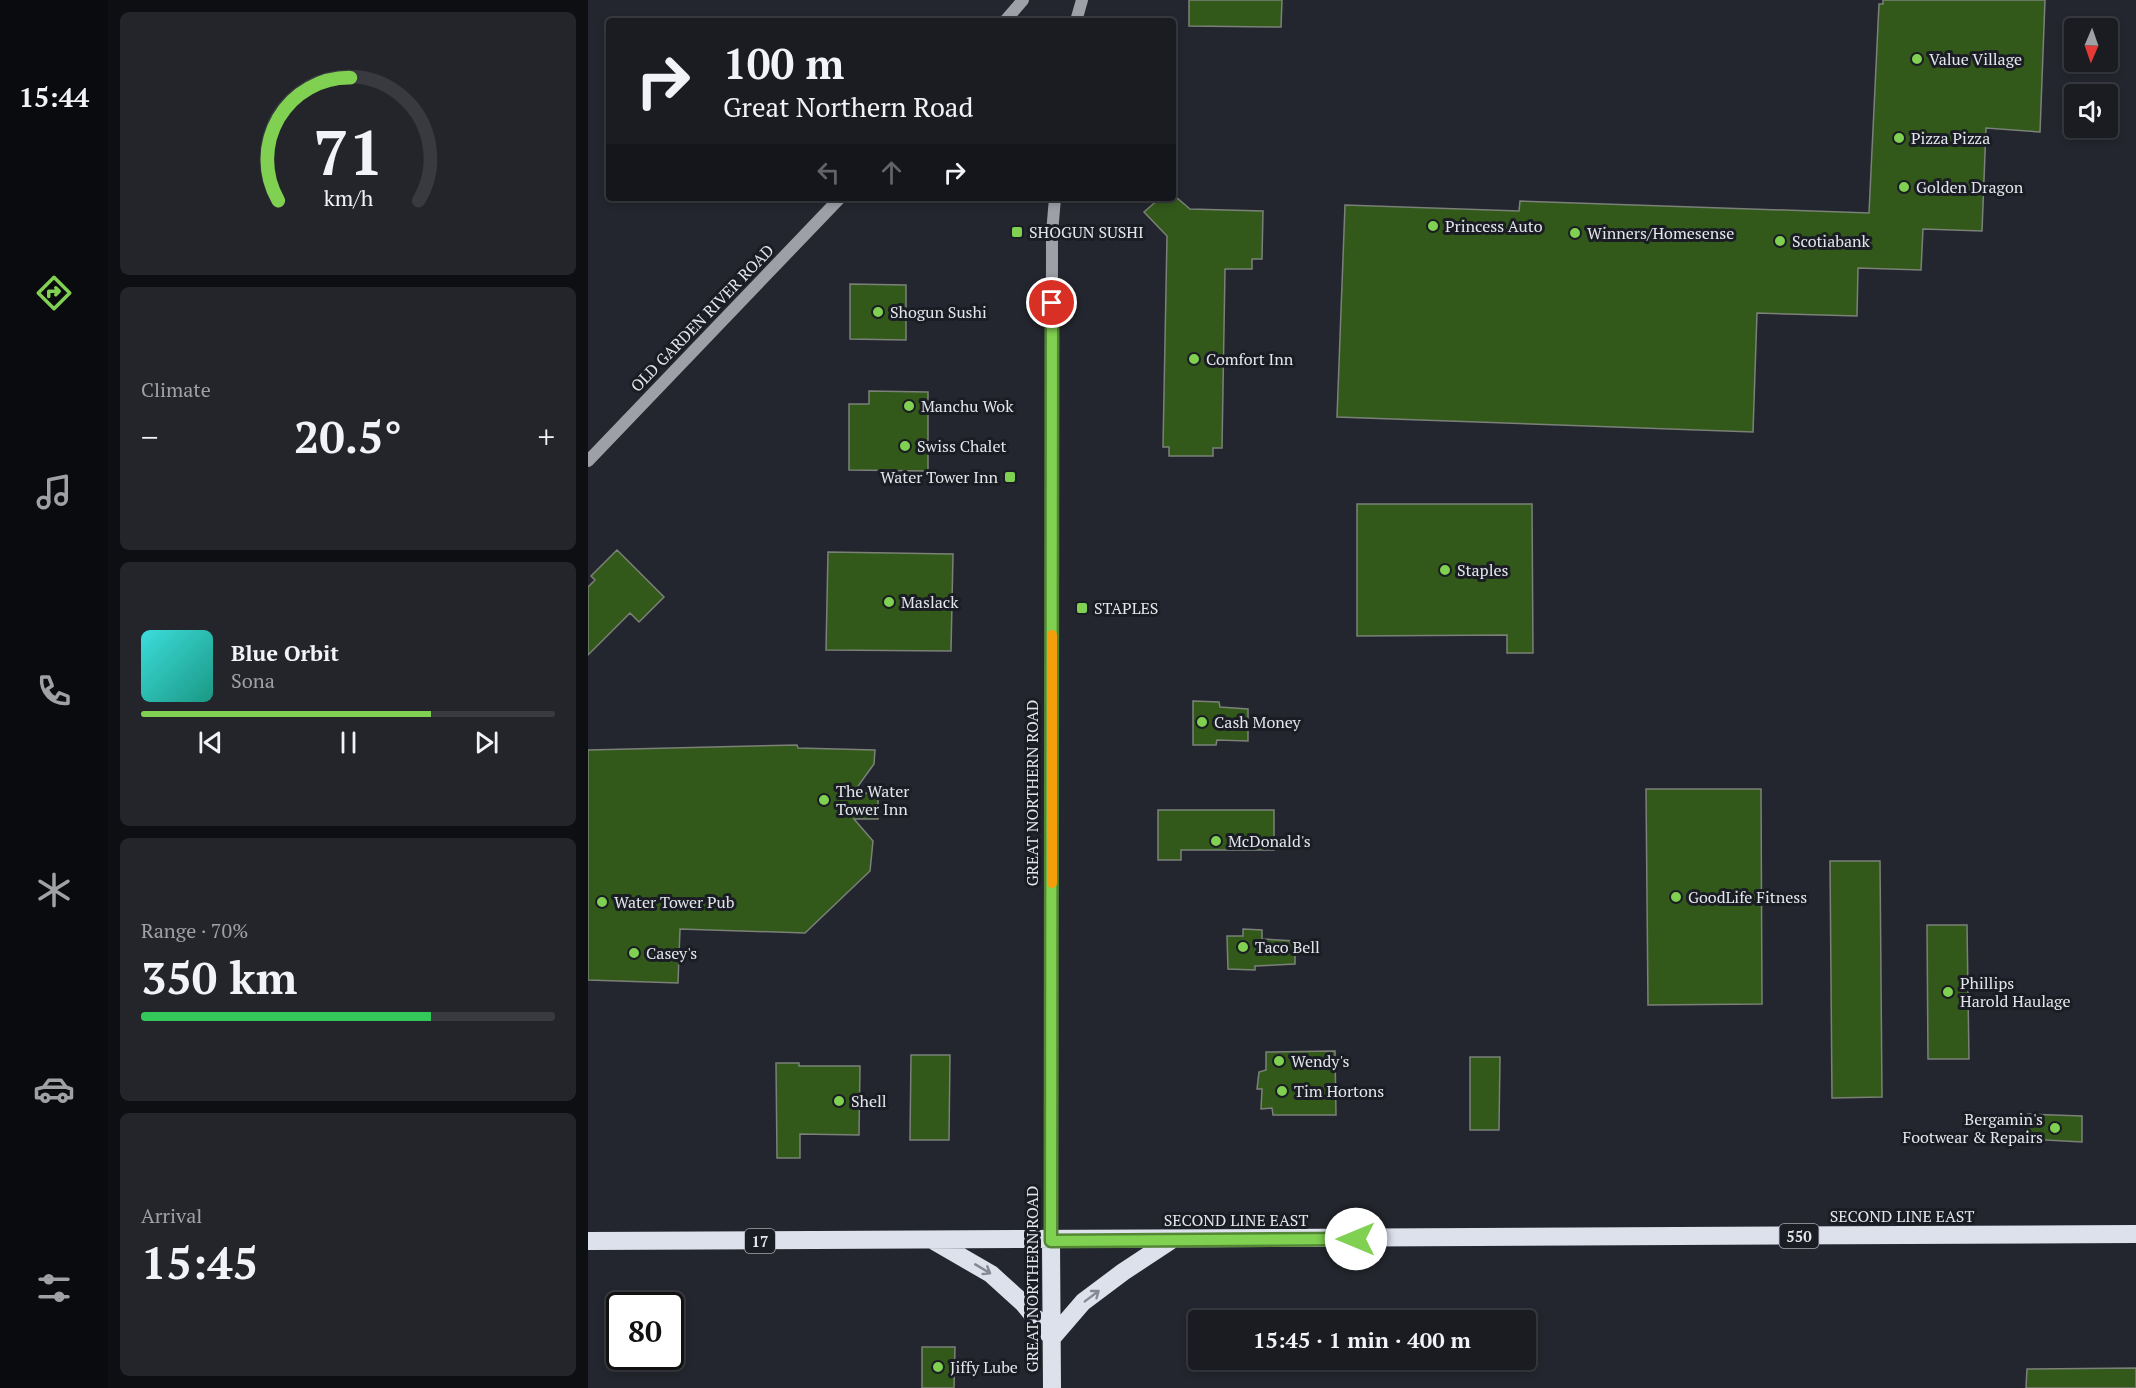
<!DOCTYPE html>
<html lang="en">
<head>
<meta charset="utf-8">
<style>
  :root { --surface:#1a1c22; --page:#23252a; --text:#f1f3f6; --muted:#9fa1a5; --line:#383a40; --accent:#80d051 }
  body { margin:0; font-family:"PT Serif",serif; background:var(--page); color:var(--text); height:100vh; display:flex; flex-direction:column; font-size:22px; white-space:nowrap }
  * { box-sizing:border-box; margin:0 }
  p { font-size:20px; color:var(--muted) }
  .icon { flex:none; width:33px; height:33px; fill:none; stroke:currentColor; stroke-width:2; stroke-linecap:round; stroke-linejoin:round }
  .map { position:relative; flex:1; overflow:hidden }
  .drawer { display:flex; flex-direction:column; gap:12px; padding:12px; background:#0e0f13; width:480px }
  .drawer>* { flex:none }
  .hud { position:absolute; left:18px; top:18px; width:570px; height:183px; border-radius:6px; box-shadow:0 3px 9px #0003,0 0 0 2px var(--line); background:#1a1c22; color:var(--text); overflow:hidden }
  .needle { width:39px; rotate:182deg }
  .fabs { position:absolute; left:1476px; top:18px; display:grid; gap:12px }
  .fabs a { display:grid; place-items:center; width:54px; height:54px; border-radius:6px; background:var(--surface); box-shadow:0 3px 9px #0003,0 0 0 2px var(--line); font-size:30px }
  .speed { position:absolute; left:18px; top:1292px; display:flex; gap:12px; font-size:30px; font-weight:700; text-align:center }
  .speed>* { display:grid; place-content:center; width:78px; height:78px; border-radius:50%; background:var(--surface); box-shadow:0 3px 9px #0003,0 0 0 2px var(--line); line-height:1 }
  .speed .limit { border:3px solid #111; border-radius:9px; background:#fff; color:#111 }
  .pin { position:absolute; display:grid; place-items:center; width:51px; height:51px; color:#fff; margin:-26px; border:3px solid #fff; border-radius:50%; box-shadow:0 2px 6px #0007 }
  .me { position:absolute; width:66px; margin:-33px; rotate:270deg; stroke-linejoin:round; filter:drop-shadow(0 0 4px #0008) }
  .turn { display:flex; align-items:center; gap:21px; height:126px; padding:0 18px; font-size:27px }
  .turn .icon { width:78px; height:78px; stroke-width:2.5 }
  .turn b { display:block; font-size:42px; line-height:51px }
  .lanes { display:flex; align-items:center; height:57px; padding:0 18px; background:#0003; justify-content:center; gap:30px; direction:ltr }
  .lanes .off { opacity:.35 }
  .big { font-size:45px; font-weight:700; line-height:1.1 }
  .drawer .card { flex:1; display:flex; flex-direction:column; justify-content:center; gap:9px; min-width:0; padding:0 21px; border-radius:9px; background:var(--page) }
  .drawer .dial { align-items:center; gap:0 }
  .dial svg { height:156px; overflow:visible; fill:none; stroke:var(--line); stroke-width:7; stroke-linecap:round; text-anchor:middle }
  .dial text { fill:var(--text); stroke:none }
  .song { display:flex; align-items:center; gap:18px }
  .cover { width:72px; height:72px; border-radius:9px; background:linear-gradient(135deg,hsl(180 70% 55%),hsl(170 70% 35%)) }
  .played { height:6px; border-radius:3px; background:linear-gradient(90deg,var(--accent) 70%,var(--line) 70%) }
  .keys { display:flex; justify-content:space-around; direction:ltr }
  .heat { display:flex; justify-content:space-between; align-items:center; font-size:33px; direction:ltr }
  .charge { height:9px; border-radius:4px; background:linear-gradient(90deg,#34c759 70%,var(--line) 0) }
  .trip { position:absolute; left:600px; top:1310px; width:348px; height:60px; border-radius:6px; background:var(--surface); box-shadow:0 3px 9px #0003,0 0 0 2px var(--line); font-weight:700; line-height:60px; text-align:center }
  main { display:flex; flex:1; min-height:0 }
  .dock { display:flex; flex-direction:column; width:108px; justify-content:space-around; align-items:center; background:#0a0b0e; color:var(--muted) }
  .dock .icon { width:42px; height:42px }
  .dock .on { color:var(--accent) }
  .dock b { font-size:27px; color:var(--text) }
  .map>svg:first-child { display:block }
  .building { fill:#32591a; stroke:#7b8178; stroke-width:1.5 }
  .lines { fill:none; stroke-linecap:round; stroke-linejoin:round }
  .secondary { stroke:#9da0a7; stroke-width:12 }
  .highway { stroke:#dde1ec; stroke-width:18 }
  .oneway { stroke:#858992 }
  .route-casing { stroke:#538735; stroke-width:15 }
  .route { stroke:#80d051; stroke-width:10 }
  .slow { stroke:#f59e0b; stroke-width:10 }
  .poi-dot { fill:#80d051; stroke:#1a1d24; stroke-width:2 }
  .labels { text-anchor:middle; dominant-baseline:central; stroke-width:6; stroke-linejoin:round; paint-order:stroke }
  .shield { fill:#1a1d24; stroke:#a7aaaf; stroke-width:1.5 }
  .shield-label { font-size:15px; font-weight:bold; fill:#e4e6eb }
  .poi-label { font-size:16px; fill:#e4e6eb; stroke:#1a1d24; text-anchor:start }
  .street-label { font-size:16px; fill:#e4e6eb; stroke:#1a1d24 }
</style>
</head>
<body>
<main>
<nav class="dock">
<b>15:44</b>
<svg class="icon on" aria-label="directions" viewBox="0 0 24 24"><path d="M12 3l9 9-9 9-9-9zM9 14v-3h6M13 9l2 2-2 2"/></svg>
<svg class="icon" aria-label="music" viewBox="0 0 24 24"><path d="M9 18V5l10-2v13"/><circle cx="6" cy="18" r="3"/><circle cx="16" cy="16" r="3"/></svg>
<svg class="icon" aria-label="phone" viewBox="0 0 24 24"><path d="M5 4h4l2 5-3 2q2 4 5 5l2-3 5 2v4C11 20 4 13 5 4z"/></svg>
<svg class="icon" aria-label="climate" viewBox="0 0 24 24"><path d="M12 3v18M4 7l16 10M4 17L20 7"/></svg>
<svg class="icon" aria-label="car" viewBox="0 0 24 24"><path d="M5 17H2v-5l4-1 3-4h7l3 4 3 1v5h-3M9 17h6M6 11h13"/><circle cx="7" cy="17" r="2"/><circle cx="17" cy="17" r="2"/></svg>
<svg class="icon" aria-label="filters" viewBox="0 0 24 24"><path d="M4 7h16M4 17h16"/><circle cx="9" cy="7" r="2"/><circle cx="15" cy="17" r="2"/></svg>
</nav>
<section class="drawer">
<div class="card dial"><svg viewBox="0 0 100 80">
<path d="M14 69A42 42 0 1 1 86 69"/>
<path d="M14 69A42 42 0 0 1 51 6" stroke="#80d051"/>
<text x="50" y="56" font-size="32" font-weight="700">71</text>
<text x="50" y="72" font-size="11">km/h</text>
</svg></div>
<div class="card"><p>Climate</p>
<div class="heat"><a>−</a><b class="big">20.5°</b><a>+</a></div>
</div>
<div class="card">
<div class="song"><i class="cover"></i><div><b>Blue Orbit</b><p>Sona</p></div></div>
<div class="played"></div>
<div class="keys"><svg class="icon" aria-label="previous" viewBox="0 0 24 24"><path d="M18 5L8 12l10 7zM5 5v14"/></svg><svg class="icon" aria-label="pause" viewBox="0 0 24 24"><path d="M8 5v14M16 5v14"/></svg><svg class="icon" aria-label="next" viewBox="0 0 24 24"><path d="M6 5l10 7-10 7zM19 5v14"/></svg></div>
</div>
<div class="card"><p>Range · 70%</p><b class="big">350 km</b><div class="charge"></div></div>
<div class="card"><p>Arrival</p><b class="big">15:45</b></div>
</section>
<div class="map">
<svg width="1548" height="1388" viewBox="0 0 1548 1388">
  <rect width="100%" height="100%" fill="#23262e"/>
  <path class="building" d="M601,0H694L693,27L601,26Z
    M1295,0H1457L1452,132L1398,128L1394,231L1335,229L1333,270L1270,268L1269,316L1169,313L1165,432L749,417L757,205L931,211L932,201L1281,213L1291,4H1295Z
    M572,198H589L602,209L675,211L674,259H664V269H637L634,448H625V456H581V447H575L579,236L556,212Z
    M262,284L318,285V340L262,339Z
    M281,391L340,392V471L261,470V404H281Z
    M769,504H944L945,653H919V635L769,636Z
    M29,550L76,597L51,622L42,613L0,655V587L7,580L3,576Z
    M240,552L365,554L363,651L238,650Z
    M605,701L631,702L632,707L660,709V741L629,740L628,745H605Z
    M209,745L210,748L287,750L286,764L265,793H290V819H266L285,841L282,871L217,933L92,929L90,983L0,980V750Z
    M1058,789H1173L1174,1004L1060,1005Z
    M570,810H686V850H593V860H570Z
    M1242,861H1292L1294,1097L1244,1098Z
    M1339,925H1379L1381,1059H1340Z
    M655,929L674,930V939L707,941V964L667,966V970L640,969L639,936H655Z
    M747,1051L748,1115H685L684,1108L673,1109L674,1089H669L671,1072L678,1070V1052Z
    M323,1055H362L361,1140H322Z
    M882,1057H912L911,1130H882Z
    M188,1063H211V1066H272L271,1135L212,1134V1158H189Z
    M1440,1114L1494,1116V1142L1439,1139Z
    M334,1347H367L366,1388H334Z
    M1548,1368V1388H1438L1439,1369Z"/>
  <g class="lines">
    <path class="secondary" d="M417,21L435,0
      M488,21L494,0
      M0,461L252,198
      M463,1241L464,233L467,198"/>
    <path class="highway" d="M0,1241L1548,1234
      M346,1241L403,1274L435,1303L464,1338
      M463,1241L464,1388
      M464,1338L495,1302L535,1272L582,1241"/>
  </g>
  <defs><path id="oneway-shaft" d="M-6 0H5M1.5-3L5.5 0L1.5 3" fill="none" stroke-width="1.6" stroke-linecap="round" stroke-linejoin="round" transform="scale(1.5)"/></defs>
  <g class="oneway">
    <use href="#oneway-shaft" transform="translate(395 1269) rotate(31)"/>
    <use href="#oneway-shaft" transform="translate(504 1296) rotate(-37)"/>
  </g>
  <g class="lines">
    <g class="route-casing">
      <path id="route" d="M464,303L463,1241L768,1239"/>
    </g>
    <use href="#route" class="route"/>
    <path class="slow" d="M464,883V635"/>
  </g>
  <g class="poi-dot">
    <circle cx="1329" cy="59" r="6"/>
    <circle cx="1311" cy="138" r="6"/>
    <circle cx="1316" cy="187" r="6"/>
    <circle cx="845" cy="226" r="6"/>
    <rect x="423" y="226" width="12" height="12" rx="3"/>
    <circle cx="987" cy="233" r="6"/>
    <circle cx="1192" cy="241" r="6"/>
    <circle cx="290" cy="312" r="6"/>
    <circle cx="606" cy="359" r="6"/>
    <circle cx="321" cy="406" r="6"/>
    <circle cx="317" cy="446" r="6"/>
    <rect x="416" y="471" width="12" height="12" rx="3"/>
    <circle cx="857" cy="570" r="6"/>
    <circle cx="301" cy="602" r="6"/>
    <rect x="488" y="602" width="12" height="12" rx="3"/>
    <circle cx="614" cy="722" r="6"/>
    <circle cx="236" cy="800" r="6"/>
    <circle cx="628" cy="841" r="6"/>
    <circle cx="1088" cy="897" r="6"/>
    <circle cx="14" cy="902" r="6"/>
    <circle cx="655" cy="947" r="6"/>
    <circle cx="46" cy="953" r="6"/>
    <circle cx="1360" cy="992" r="6"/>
    <circle cx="691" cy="1061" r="6"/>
    <circle cx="694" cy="1091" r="6"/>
    <circle cx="251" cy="1101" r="6"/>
    <circle cx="1467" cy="1128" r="6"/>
    <circle cx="350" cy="1367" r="6"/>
  </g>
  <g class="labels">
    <g class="shield">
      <rect x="1191.5" y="1224" width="39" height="24" rx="4.5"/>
      <rect x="157" y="1229" width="30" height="24" rx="4.5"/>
    </g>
    <g class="shield-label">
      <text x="1211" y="1236">550</text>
      <text x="172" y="1241">17</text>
    </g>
    <g class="poi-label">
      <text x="1341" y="59">Value Village</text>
      <text x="1323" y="138">Pizza Pizza</text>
      <text x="1328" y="187">Golden Dragon</text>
      <text x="857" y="226">Princess Auto</text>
      <text x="441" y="232">SHOGUN SUSHI</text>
      <text x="999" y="233">Winners/Homesense</text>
      <text x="1204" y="241">Scotiabank</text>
      <text x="302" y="312">Shogun Sushi</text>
      <text x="618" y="359">Comfort Inn</text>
      <text x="333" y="406">Manchu Wok</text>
      <text x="329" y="446">Swiss Chalet</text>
      <text x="410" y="477" text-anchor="end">Water Tower Inn</text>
      <text x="869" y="570">Staples</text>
      <text x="313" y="602">Maslack</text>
      <text x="506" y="608">STAPLES</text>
      <text x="626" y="722">Cash Money</text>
      <text x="248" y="791">The Water<tspan x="248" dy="18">Tower Inn</tspan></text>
      <text x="640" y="841">McDonald's</text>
      <text x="1100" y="897">GoodLife Fitness</text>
      <text x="26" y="902">Water Tower Pub</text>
      <text x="667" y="947">Taco Bell</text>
      <text x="58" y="953">Casey's</text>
      <text x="1372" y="983">Phillips<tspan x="1372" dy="18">Harold Haulage</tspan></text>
      <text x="703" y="1061">Wendy's</text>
      <text x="706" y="1091">Tim Hortons</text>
      <text x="263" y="1101">Shell</text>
      <text x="1455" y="1119" text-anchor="end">Bergamin's<tspan x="1455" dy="18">Footwear &amp; Repairs</tspan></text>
      <text x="362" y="1367">Jiffy Lube</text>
    </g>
    <g class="street-label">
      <text transform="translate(114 318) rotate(-46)">OLD GARDEN RIVER ROAD</text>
      <text transform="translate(444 793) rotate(-90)">GREAT NORTHERN ROAD</text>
      <text x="1314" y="1216">SECOND LINE EAST</text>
      <text x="648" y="1220">SECOND LINE EAST</text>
      <text transform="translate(444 1279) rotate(-90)">GREAT NORTHERN ROAD</text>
    </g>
  </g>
</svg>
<div class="fabs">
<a><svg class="needle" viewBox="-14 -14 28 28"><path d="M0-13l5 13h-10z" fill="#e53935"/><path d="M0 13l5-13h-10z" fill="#9fa1a5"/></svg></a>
<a><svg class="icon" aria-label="sound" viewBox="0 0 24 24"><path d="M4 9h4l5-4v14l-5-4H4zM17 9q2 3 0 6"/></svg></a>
</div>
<div class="speed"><div class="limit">80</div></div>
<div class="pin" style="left:464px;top:303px;background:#d93025"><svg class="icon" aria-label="arrive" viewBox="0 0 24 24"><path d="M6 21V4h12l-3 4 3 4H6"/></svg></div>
<svg class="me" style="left:768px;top:1239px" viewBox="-20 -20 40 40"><circle r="19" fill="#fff"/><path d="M0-13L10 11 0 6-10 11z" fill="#80d051"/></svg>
<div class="trip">15:45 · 1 min · 400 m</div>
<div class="hud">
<div class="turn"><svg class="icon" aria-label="right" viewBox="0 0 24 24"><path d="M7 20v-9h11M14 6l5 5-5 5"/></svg><div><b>100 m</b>Great Northern Road</div></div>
<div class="lanes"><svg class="icon off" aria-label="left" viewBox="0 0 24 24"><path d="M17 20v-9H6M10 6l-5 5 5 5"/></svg><svg class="icon off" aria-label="ahead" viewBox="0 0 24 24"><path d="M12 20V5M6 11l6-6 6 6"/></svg><svg class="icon" aria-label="right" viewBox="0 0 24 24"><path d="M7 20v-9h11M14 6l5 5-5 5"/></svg></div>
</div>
</div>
</main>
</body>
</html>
